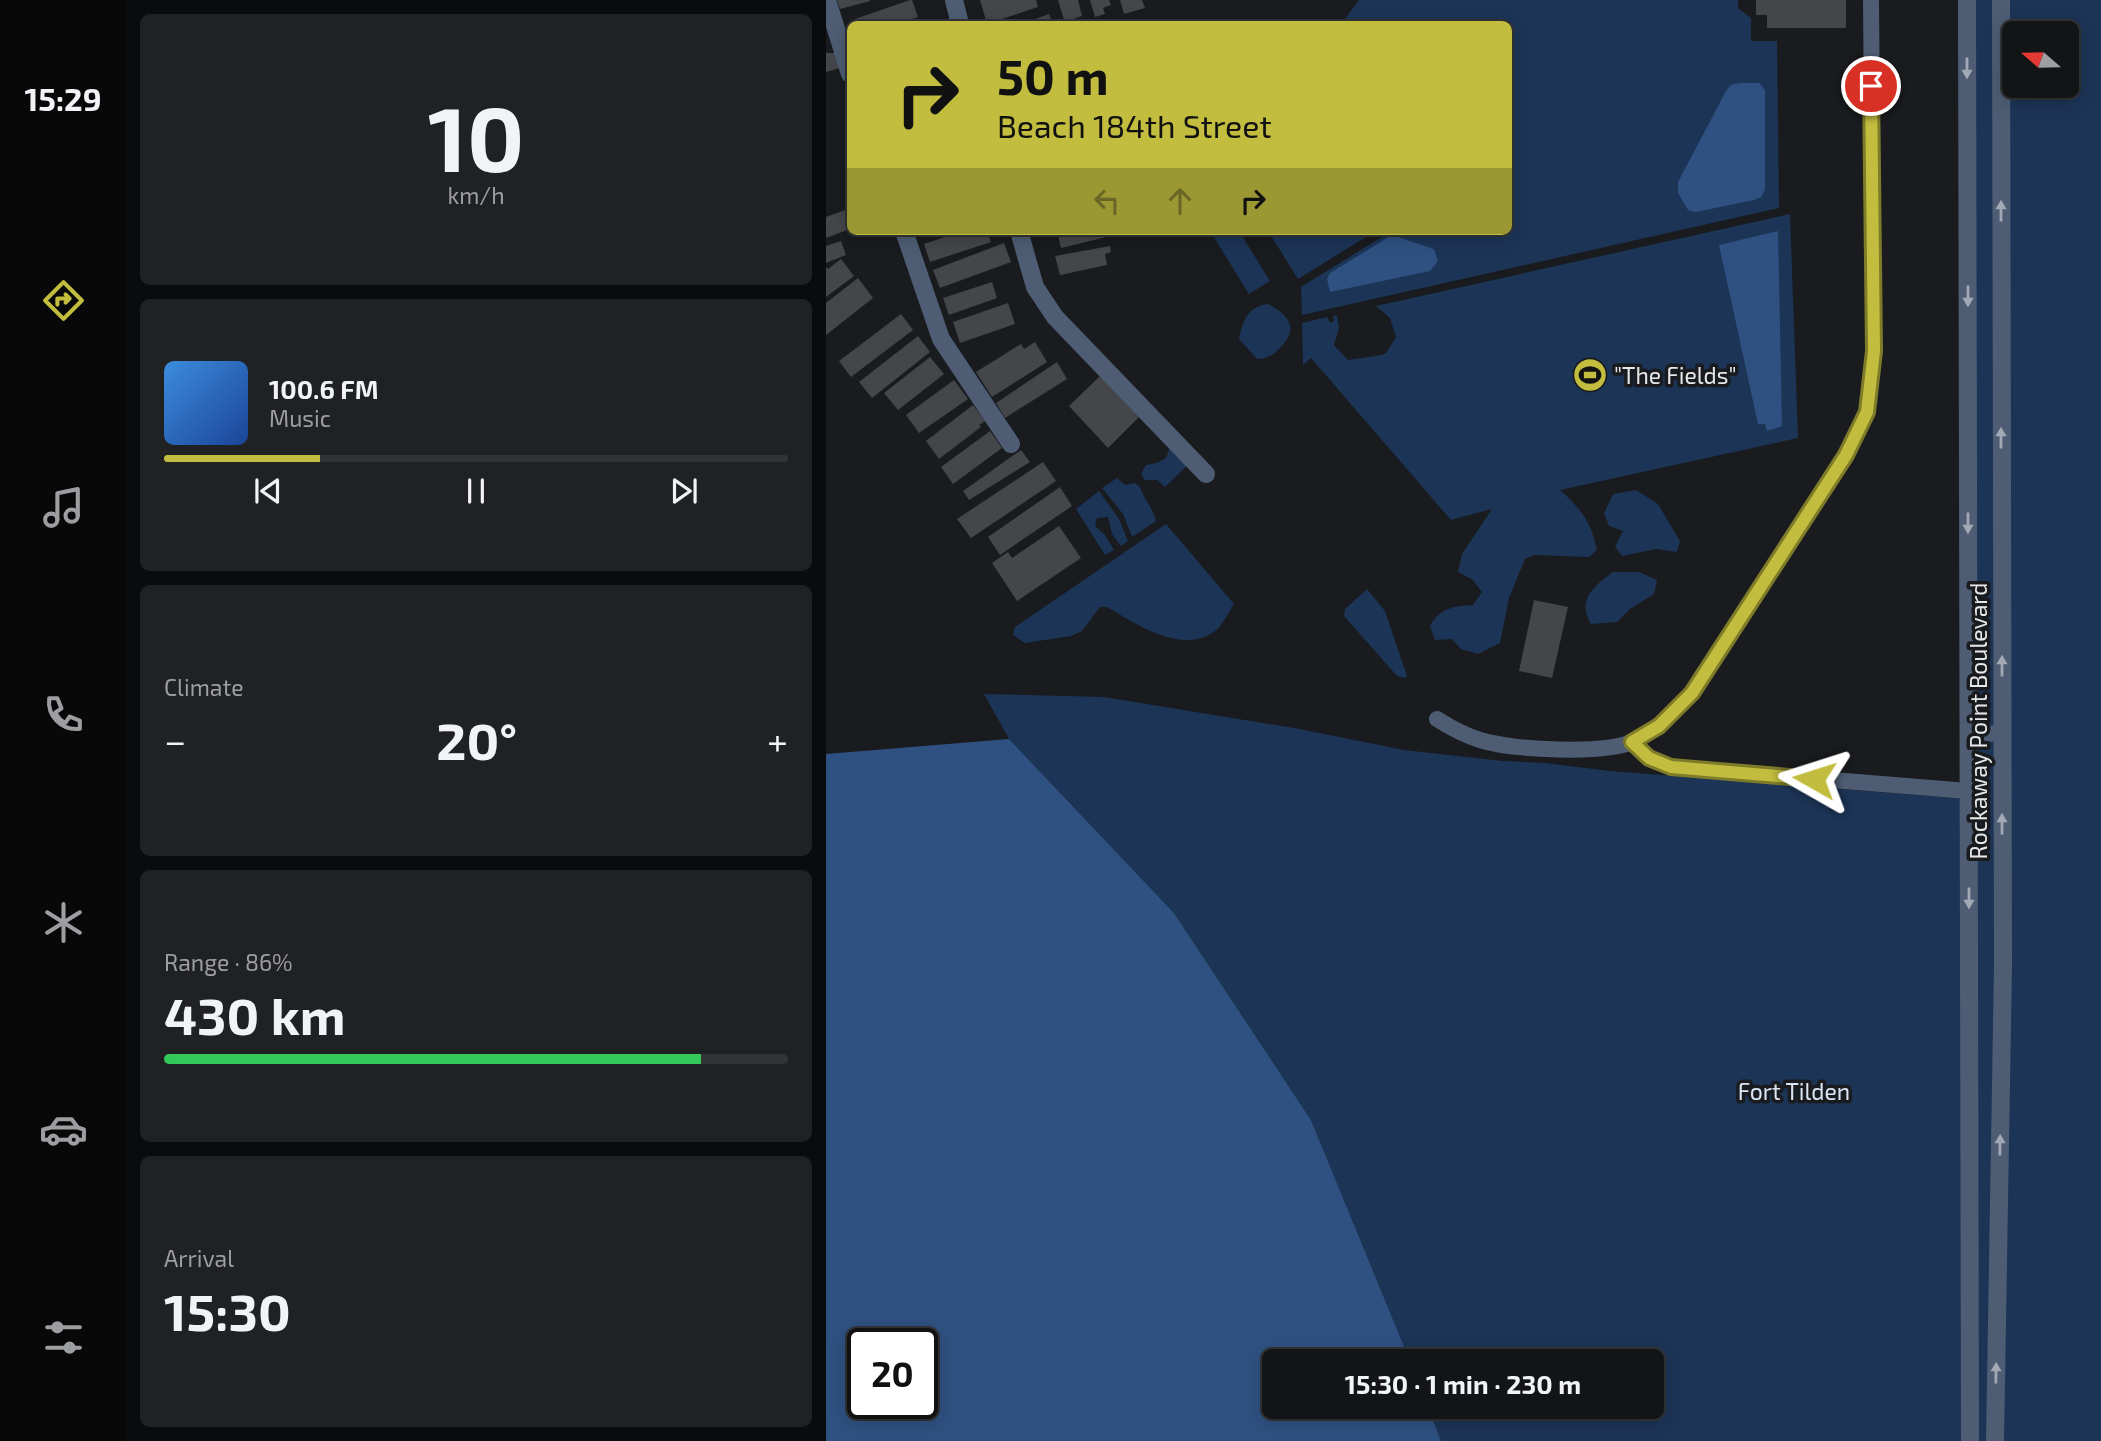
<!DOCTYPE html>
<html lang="en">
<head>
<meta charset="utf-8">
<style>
  :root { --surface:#131416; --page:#202123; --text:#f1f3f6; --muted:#9d9ea1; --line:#323335; --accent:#c2bd3f }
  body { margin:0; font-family:"Exo 2",sans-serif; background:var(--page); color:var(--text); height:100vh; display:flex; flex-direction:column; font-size:26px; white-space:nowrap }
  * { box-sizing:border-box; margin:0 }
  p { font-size:23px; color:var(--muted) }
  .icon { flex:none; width:38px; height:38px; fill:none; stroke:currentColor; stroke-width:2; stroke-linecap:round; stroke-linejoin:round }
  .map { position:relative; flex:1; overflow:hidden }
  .drawer { display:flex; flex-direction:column; gap:14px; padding:14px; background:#0a0b0c; width:700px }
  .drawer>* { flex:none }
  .top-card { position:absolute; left:21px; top:21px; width:665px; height:214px; border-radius:10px; box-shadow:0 4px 18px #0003,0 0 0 2px var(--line); background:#c2bd3f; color:#111; overflow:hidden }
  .needle { width:46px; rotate:290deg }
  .fabs { position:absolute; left:1176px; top:21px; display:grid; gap:14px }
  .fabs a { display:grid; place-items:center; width:77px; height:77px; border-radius:10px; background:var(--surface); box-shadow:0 4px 18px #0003,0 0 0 2px var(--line); font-size:35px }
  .speed { position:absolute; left:21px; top:1328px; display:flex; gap:14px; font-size:35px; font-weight:700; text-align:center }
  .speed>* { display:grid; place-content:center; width:91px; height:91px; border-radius:50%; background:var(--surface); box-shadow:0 4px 18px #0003,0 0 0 2px var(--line); line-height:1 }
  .speed .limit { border:4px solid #111; border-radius:10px; background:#fff; color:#111 }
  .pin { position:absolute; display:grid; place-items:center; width:60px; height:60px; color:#fff; margin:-30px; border:4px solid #fff; border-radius:50%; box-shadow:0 2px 7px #0007 }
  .me { position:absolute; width:77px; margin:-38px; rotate:276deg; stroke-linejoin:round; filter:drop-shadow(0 0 5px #0008) }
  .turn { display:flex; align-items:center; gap:24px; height:147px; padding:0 35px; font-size:32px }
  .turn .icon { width:91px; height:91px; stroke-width:2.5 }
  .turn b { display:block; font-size:49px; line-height:60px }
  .lanes { display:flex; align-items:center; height:66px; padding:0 35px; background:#0003; justify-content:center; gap:35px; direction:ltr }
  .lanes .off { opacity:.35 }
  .big { font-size:52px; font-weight:700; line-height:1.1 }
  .drawer .widget { flex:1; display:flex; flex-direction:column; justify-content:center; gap:10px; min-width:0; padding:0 24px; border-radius:10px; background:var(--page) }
  .drawer .dial { align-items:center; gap:0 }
  .dial b { font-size:91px; line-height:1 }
  .song { display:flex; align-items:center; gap:21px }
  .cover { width:84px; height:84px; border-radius:10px; background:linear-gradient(135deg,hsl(210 70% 55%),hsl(220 70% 35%)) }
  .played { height:7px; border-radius:4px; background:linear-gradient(90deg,var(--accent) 25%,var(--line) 25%) }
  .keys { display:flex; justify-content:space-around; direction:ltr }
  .heat { display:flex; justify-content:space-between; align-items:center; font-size:38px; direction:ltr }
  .charge { height:10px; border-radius:5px; background:linear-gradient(90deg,#34c759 86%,var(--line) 0) }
  .trip { position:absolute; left:436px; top:1349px; width:402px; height:70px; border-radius:10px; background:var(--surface); box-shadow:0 4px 18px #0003,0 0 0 2px var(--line); font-weight:700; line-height:70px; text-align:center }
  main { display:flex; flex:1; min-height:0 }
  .dock { display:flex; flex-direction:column; width:126px; justify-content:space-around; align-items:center; background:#080809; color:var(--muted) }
  .dock .icon { width:49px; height:49px }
  .dock .on { color:var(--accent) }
  .dock b { font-size:32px; color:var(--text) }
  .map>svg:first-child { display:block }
  .green { fill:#1c3456; fill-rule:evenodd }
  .water { fill:#2f5181; fill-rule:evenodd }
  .building { fill:#44464a }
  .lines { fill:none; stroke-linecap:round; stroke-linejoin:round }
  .service { stroke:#4e5d73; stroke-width:16 }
  .pedestrian { stroke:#4e5d73; stroke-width:18 }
  .tertiary { stroke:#4e5d73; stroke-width:18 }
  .oneway { fill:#a2a9b4 }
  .route-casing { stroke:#7e7b29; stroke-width:18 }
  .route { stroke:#c2bd3f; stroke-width:12 }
  .labels { text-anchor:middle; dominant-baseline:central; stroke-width:7; stroke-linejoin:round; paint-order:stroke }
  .poi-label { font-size:23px; fill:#e6e7e9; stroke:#191b1e; text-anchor:start }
  .street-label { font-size:23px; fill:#e6e7e9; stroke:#191b1e }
  .park-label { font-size:23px; fill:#dae5f4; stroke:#191b1e }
</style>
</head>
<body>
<main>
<nav class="dock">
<b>15:29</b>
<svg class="icon on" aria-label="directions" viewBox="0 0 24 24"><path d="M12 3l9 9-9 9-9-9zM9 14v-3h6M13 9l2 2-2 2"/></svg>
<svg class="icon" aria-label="music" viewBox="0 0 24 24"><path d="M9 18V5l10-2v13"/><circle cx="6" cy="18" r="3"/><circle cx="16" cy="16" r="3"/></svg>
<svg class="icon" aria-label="phone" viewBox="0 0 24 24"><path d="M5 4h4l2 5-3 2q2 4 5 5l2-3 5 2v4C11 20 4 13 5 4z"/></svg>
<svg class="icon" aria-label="climate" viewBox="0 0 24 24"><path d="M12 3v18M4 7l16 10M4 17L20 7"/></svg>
<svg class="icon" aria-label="car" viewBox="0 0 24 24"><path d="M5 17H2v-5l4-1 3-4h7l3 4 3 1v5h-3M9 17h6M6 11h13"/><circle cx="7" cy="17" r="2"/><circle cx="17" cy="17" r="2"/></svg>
<svg class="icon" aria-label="filters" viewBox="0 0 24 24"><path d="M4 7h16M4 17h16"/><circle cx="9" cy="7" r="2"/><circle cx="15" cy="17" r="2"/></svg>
</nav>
<section class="drawer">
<div class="widget dial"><b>10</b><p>km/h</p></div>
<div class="widget">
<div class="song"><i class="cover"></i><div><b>100.6 FM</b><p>Music</p></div></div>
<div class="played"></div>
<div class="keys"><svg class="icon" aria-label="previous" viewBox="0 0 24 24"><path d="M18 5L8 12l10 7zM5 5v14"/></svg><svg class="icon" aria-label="pause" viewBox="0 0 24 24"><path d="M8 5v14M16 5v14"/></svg><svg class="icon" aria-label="next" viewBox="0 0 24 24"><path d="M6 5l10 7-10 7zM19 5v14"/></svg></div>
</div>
<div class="widget"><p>Climate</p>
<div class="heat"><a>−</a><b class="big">20°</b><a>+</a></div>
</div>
<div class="widget"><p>Range · 86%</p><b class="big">430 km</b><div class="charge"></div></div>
<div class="widget"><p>Arrival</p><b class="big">15:30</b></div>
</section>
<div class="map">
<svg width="1275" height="1441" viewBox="0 0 1275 1441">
  <rect width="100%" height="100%" fill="#191b1e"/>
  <path class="green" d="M533,0H912V8L925,18V41H951L953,208L476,315L475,287L559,235L557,231H682V24H515Z
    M1134,0H1275V1441H615L602,1407H826V1362L584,1361L485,1120L348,913L183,739L158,694L278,697L468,728L578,750L677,761L719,763L784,771L1142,799ZM1188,33H1241V86H1188Z
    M964,214L972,438L734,490C755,509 765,521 771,550L763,557L709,555L699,559L683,598L674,643L652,654L635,649L626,639L609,640L604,626C614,608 627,606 647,605L656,592L647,580L632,572L636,554L666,509L625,520L485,358L477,365L476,323L501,317L504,323L508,321L507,316L511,315L513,328L508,345L522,360L556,355L560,353L570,337L564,318L550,306Z
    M384,231H413L444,281L423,294Z
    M442,231H548V232L472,279Z
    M442,304C463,315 473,328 455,347C447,355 442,359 431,359L413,339C416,322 422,306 442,304Z
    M345,444L362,465L339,487L331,480H319L315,474L320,465L331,463L340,458Z
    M291,478L299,485L309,483L314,487C318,500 327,507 330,521L306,537L297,514L276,488Z
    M810,490L832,504L854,541L851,552L830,549L796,556L789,547L797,531L783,526L778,513L787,494Z
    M273,491L293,519L302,541L295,546L286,534L282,517L271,518L269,526L279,535L288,550L279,555L250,509Z
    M340,524L408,604C402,613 397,625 389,631C355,656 309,623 281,607H274L256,631L245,636L199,643L187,635L189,627Z
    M787,572H813L831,580L828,594L804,609L791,622L765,624C750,600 769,585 787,572Z
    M541,589L559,611L581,676L579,678L571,676L518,616L519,609Z"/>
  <path class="water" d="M913,83H933L939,90V190L935,197L928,200L870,212L862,210L852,193V182L900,91L905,85Z
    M952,231L956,426L941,431L939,424H932L893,245Z
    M566,235L608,249L612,261L604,271L504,292L501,279L504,273Z
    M183,739L348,913L485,1120L584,1361L448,1362V1407H602L615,1441H0V754ZM37,1344H96V1404H37Z"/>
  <path class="building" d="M11,0H44V1L14,9Z
    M84,0H86L92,17L72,24H30L29,19Z
    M154,0H210L212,7L161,24Z
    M232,0H252L256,16L247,19L249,24L239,23Z
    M264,0H283L285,5L277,8L279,14L269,17Z
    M294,0H316L319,8L298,14Z
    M930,0H1020V28H941V15H930Z
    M223,14L227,24H195Z
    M0,53H10L14,68L0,72Z
    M22,209L24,229L0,238V217Z
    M137,231H161L165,242L104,262L98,244Z
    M231,231H301V232L235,248Z
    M15,241L20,255L0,263V246Z
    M178,243L185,262L114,288L107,270Z
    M284,246L285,252L279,254L281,265L234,275L229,256Z
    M15,259L28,276L0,297V267L2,269Z
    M32,278L47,298L0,335V303Z
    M166,282L171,298L123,315L117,298Z
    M182,303L189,324L134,343L127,322Z
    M75,314L87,330L25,377L13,361Z
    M92,336L104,352L46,398L33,382Z
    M209,342L221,362L166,397L150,372L195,344L198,349Z
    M104,357L118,374L72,410L58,393Z
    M231,362L241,379L179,418L170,403Z
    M274,376L313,417L282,448L243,406Z
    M128,380L142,399L93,433L80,415Z
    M147,405L159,421L153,425L155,427L113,459L100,441Z
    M164,431L176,448L127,484L115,467Z
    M195,450L204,462L143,500L137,491Z
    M217,462L230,481L145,538L131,519Z
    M234,487L246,506L174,555L162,537Z
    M233,526L255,558L191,601L166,563L182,552L186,558Z
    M708,600L742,607L726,678L693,671Z"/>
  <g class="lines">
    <path class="service" d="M611,719C625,728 638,735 654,740C686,750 779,755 808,741C832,729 848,711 866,693L1020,455L1041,412L1048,351L1045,0
      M1143,733L1176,734
      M806,742L823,759L845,767L1142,791"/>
    <path class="pedestrian" d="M1,0L24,74
      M128,0L134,24
      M78,231L115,339L185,444
      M193,231L209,287L229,317L380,474"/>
    <path class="tertiary" d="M1141,0L1144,1441
      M1169,1441L1177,965L1175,0"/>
  </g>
  <defs><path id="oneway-solid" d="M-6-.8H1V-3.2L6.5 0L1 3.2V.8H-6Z" transform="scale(1.75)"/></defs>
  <g class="oneway">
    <use href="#oneway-solid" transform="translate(1141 68) rotate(90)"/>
    <use href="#oneway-solid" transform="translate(1175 211) rotate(-90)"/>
    <use href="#oneway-solid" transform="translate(1142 296) rotate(90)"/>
    <use href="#oneway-solid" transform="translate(1175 438) rotate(-90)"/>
    <use href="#oneway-solid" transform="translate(1142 523) rotate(90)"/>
    <use href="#oneway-solid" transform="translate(1176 666) rotate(-90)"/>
    <use href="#oneway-solid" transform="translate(1176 824) rotate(-90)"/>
    <use href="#oneway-solid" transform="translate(1143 898) rotate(90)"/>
    <use href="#oneway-solid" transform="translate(1174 1145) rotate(-89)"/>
    <use href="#oneway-solid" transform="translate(1170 1373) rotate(-89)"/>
  </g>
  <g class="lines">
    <g class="route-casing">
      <path id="route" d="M988,779L845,767L823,758L806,742L833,726L866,693L1020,455L1041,412L1048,351L1045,86"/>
    </g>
    <use href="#route" class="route"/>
  </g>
  <defs>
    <g id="stadium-disc" transform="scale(1.75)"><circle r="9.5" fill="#c2bd3f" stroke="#191b1e"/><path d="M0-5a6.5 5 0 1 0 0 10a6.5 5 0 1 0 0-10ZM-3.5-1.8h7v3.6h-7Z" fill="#111"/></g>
  </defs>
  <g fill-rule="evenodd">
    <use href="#stadium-disc" x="764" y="375"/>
  </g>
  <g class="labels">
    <g class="poi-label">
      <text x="788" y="375">"The Fields"</text>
    </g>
    <g class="street-label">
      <text transform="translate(1152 721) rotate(-90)">Rockaway Point Boulevard</text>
    </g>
    <g class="park-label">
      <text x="968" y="1091">Fort Tilden</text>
    </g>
  </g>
</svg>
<div class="fabs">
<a><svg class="needle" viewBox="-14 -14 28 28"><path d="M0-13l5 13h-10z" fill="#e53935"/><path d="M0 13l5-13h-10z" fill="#9d9ea1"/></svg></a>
</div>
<div class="speed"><div class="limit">20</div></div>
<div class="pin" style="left:1045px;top:86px;background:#d93025"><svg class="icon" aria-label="arrive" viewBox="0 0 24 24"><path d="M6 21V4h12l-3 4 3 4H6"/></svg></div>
<svg class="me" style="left:988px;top:779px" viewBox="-20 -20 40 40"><path d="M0-17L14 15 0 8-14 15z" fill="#c2bd3f" stroke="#fff" stroke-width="4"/></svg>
<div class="trip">15:30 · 1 min · 230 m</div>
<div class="top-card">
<div class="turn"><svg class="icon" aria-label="right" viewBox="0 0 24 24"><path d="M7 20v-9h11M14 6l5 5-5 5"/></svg><div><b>50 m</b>Beach 184th Street</div></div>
<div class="lanes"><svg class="icon off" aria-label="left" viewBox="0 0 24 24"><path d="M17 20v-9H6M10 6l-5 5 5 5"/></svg><svg class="icon off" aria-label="ahead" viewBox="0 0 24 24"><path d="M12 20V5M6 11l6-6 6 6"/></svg><svg class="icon" aria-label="right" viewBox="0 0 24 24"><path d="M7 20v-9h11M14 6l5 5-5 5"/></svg></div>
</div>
</div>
</main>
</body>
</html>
